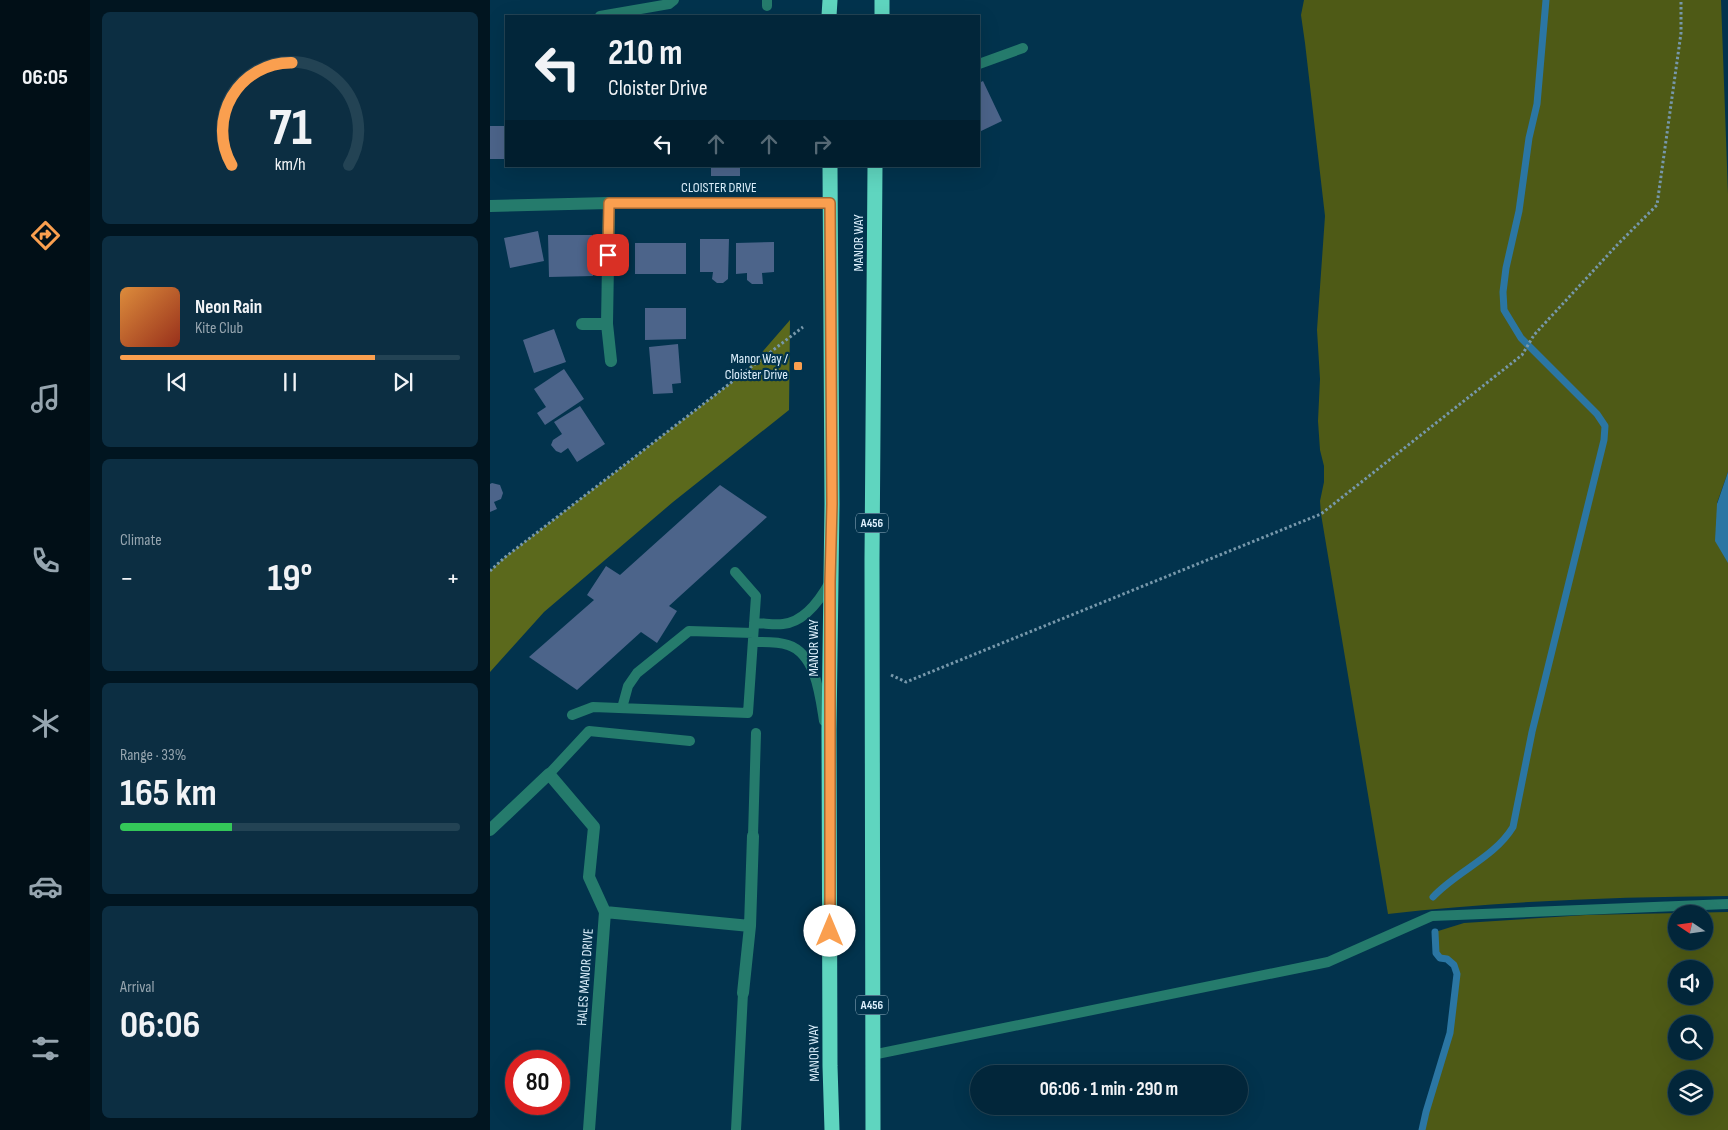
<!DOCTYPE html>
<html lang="en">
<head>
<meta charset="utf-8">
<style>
  :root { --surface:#02263a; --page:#0c2e42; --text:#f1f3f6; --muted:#96a5af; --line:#234354; --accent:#fa9f4f }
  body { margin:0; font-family:"Sofia Sans Condensed",sans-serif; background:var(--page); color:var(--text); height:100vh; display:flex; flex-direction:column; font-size:19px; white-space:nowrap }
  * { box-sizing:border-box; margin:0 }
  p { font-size:16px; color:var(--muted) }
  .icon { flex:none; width:28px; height:28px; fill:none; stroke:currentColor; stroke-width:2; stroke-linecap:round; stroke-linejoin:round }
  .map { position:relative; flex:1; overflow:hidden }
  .drawer { display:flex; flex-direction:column; gap:12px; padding:12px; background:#011520; width:400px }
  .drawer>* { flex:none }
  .hud { position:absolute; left:15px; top:15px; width:475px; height:152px; border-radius:0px; box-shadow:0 5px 20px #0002,0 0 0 1px var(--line); background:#02263a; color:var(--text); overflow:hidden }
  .needle { width:32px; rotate:283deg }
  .fabs { position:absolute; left:1178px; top:905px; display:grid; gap:10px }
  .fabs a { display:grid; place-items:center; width:45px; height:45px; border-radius:50%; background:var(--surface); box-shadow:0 5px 20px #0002,0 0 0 1px var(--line); font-size:25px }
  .speed { position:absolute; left:15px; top:1050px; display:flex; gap:10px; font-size:25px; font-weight:700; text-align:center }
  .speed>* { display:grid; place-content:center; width:65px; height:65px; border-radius:50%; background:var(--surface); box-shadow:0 5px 20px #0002,0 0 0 1px var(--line); line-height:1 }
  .speed .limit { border:8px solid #d22; background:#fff; color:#111 }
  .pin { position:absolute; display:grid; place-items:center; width:42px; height:42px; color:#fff; margin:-21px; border-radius:10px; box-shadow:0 2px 8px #0006 }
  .me { position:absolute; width:55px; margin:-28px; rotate:0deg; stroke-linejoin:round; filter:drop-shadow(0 0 4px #0008) }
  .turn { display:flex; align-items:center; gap:18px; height:105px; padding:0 20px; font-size:22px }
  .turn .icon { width:65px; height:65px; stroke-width:2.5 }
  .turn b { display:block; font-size:35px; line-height:42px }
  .lanes { display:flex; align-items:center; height:48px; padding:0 20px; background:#0003; justify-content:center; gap:25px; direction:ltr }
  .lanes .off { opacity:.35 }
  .big { font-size:38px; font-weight:700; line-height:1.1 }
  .drawer .widget { flex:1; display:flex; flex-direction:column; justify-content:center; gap:8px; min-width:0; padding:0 18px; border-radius:8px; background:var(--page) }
  .drawer .dial { align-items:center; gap:0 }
  .dial svg { height:130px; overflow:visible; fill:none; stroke:var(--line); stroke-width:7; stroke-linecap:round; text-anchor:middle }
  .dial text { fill:var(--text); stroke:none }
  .song { display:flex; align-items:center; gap:15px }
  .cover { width:60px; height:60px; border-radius:8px; background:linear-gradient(135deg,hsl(30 70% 55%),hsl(10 70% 35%)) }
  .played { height:5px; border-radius:2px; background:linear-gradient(90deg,var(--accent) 75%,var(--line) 75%) }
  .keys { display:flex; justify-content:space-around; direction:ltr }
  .heat { display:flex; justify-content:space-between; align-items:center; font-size:28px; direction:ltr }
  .charge { height:8px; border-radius:4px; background:linear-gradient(90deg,#34c759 33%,var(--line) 0) }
  .trip { position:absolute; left:480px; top:1065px; width:278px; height:50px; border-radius:25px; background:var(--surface); box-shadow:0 5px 20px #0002,0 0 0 1px var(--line); font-weight:700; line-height:50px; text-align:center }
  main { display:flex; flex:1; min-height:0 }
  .menu { display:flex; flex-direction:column; width:90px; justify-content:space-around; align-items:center; background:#010f17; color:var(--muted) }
  .menu .icon { width:35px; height:35px }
  .menu .on { color:var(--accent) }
  .menu b { font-size:22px; color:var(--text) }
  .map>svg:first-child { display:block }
  .green { fill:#4e5a16; fill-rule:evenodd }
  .forest { fill:#5b691c }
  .water { fill:#2b76a3 }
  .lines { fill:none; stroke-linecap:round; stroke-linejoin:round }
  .stream { stroke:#2b76a3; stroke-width:7 }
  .building { fill:#4c648a }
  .path { stroke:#7798ab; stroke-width:3; stroke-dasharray:2.5 2.5; stroke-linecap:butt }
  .lane { stroke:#257b6c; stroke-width:10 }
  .street { stroke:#257b6c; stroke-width:12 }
  .highway { stroke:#5fd5bf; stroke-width:15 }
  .route-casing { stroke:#a26733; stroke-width:12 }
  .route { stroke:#fa9f4f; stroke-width:9 }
  .poi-dot { fill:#fa9f4f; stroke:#02334d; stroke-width:2 }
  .labels { text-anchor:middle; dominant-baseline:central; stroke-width:4.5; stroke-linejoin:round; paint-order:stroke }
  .shield { fill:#02334d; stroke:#9bb7c8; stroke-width:1 }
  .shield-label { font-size:12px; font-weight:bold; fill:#ddf0fd }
  .street-label { font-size:14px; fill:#ddf0fd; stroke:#02334d }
  .poi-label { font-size:14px; fill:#ddf0fd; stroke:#02334d; text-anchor:end }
</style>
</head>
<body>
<main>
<nav class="menu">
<b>06:05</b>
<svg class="icon on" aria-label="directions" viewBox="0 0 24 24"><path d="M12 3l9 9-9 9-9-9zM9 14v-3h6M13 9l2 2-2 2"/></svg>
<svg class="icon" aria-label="music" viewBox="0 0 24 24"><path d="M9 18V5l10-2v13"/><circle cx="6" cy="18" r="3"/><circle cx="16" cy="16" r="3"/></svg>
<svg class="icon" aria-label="phone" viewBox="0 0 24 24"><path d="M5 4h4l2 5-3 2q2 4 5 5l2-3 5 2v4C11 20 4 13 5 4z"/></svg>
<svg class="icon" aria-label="climate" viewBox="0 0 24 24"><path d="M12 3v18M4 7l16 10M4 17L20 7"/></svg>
<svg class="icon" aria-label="car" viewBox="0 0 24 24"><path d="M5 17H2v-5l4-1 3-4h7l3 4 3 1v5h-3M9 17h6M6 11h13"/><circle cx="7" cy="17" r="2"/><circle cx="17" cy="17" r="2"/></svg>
<svg class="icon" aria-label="filters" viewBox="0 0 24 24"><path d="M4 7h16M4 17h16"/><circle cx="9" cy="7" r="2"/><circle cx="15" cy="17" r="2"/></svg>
</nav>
<section class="drawer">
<div class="widget dial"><svg viewBox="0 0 100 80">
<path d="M14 69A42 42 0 1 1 86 69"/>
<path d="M14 69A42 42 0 0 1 51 6" stroke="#fa9f4f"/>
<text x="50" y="56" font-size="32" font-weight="700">71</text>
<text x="50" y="72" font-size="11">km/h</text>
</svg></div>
<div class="widget">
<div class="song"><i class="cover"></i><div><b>Neon Rain</b><p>Kite Club</p></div></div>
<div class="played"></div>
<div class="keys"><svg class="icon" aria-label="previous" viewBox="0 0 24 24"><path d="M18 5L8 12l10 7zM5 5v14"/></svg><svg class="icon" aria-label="pause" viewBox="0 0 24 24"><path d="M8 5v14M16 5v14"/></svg><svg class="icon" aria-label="next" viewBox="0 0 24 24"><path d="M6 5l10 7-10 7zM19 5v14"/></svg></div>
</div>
<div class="widget"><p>Climate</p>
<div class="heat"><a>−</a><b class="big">19°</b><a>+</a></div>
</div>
<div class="widget"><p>Range · 33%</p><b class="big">165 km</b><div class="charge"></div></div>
<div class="widget"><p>Arrival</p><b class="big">06:06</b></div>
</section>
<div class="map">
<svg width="1238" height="1130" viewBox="0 0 1238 1130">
  <rect width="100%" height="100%" fill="#02334d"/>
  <path class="green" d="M814,0H1231L1238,194V472L1227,503L1238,505V896C1125,897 1011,901 898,914L831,514L830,501L834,482V466L830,450L828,421L830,379L827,330L835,216L815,43L811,15Z
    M1238,912V1130H932L936,1112L960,1033L967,974L964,964L957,959L950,958L946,953L945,932L974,923L1096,915ZM1186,914H1214V941H1186ZM1186,969H1214V996H1186ZM1186,1024H1214V1051H1186ZM1186,1079H1214V1106H1186Z"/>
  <path class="forest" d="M300,320L299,410L183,502L54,612L0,672V571L14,558L255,372Z"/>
  <path class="water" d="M1238,472V563L1225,541L1227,504Z"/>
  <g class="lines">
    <path class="stream" d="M943,897C967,871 1004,858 1023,827L1042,732L1114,440L1115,426L1107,414L1031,338L1014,310L1013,292L1016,268L1029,211L1039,138L1047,104L1056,0
      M932,1130L936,1112L960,1033L967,974L964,965L957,959L950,958L946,953L945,932"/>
  </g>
  <path class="building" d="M493,81L512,121L489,132V83Z
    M0,126H16V159H0Z
    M221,166H250V176H221Z
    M48,231L54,261L20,268L14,238Z
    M58,235H102L103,276L59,277Z
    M210,239H239L238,279L233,283H227L222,279L223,272H210Z
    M284,242V272L272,273L273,284H262L257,280V273L246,274V243Z
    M145,243H196V274H145Z
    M155,308H196V339L155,340Z
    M64,329L76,362L44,373L33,340Z
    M188,344L191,383L182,384L183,393L163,394L159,347Z
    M74,369L94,399L55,425L47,413L56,407L44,389Z
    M90,406L115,444L87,462L78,448L71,453L66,451L61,445L63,440L72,434L64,422Z
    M2,483L10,485L13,493L11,499L4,502L7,509L0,512V484Z
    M230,485L277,517L179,606L187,611L167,643L151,632L87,690L39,657L104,600L97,595L116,566L130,575Z"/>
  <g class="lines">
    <path class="path" d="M0,571L14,558L313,327
      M401,675L416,682L831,514L1032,355L1044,335L1128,244L1167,205L1191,33V0"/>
    <path class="lane" d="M277,0V6
      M110,16L179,4L184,0
      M489,64L533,48
      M264,623C274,623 283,625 293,624C314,622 330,600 340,582
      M263,642C274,642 287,641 298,645C326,654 330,696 334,721
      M132,708L138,686L147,673L199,631L263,633
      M82,715L103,707L258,713L266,596L245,572
      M59,774L99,731L200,741
      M263,836L266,733
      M382,1055L838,962L942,916L1238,904
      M246,1130L253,993"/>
    <path class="street" d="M119,203L117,324L121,361
      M0,206L119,203H340
      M92,324H117
      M0,830L59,774L104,827L99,877L115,912
      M260,926L263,836
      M99,1130L115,912L260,926L253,993"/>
    <path class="highway" d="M339,16L340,0
      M392,16V0
      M340,166L342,504L339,730L340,1066L342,1130
      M383,1130L382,560L385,166"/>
  </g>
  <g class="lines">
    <g class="route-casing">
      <path id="route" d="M118,255L119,203H340L342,504L340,582V931"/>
    </g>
    <use href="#route" class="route"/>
  </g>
  <rect class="poi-dot" x="303" y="361" width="10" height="10" rx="2.5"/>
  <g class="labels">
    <g class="shield">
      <rect x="366" y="513.5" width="32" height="19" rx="4"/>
      <rect x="366" y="995.5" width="32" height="19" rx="4"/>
    </g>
    <g class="shield-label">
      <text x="382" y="523">A456</text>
      <text x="382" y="1005">A456</text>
    </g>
    <g class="street-label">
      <text x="229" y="187">CLOISTER DRIVE</text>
      <text transform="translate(368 243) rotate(-90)">MANOR WAY</text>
      <text transform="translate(323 648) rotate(-90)">MANOR WAY</text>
      <text transform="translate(95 977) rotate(-86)">HALES MANOR DRIVE</text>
      <text transform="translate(324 1053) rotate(-91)">MANOR WAY</text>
    </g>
    <g class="poi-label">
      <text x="298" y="358">Manor Way /<tspan x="298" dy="16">Cloister Drive</tspan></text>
    </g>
  </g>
</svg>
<div class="fabs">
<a><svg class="needle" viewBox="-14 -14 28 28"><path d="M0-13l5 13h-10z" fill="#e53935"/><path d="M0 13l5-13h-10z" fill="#96a5af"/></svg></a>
<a><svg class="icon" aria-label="sound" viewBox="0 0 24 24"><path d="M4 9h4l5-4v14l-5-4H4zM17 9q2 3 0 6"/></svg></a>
<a><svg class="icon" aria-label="search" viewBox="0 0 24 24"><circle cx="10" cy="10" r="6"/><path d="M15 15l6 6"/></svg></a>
<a><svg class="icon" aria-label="layers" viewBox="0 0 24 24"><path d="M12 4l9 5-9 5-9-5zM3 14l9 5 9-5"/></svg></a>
</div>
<div class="speed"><div class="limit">80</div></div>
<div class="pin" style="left:118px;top:255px;background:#d93025"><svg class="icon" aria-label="arrive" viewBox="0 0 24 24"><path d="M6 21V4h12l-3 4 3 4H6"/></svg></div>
<svg class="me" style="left:340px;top:931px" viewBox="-20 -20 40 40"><circle r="19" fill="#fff"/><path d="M0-13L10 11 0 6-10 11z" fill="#fa9f4f"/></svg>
<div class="trip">06:06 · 1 min · 290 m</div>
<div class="hud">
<div class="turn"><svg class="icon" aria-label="left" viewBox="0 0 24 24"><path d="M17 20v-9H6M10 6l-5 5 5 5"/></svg><div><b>210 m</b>Cloister Drive</div></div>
<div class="lanes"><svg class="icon" aria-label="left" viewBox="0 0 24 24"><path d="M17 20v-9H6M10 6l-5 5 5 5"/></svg><svg class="icon off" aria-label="ahead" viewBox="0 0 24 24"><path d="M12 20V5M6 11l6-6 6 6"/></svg><svg class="icon off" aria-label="ahead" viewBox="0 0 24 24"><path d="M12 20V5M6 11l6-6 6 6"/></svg><svg class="icon off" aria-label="right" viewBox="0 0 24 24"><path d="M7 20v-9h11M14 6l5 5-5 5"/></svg></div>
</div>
</div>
</main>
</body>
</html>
